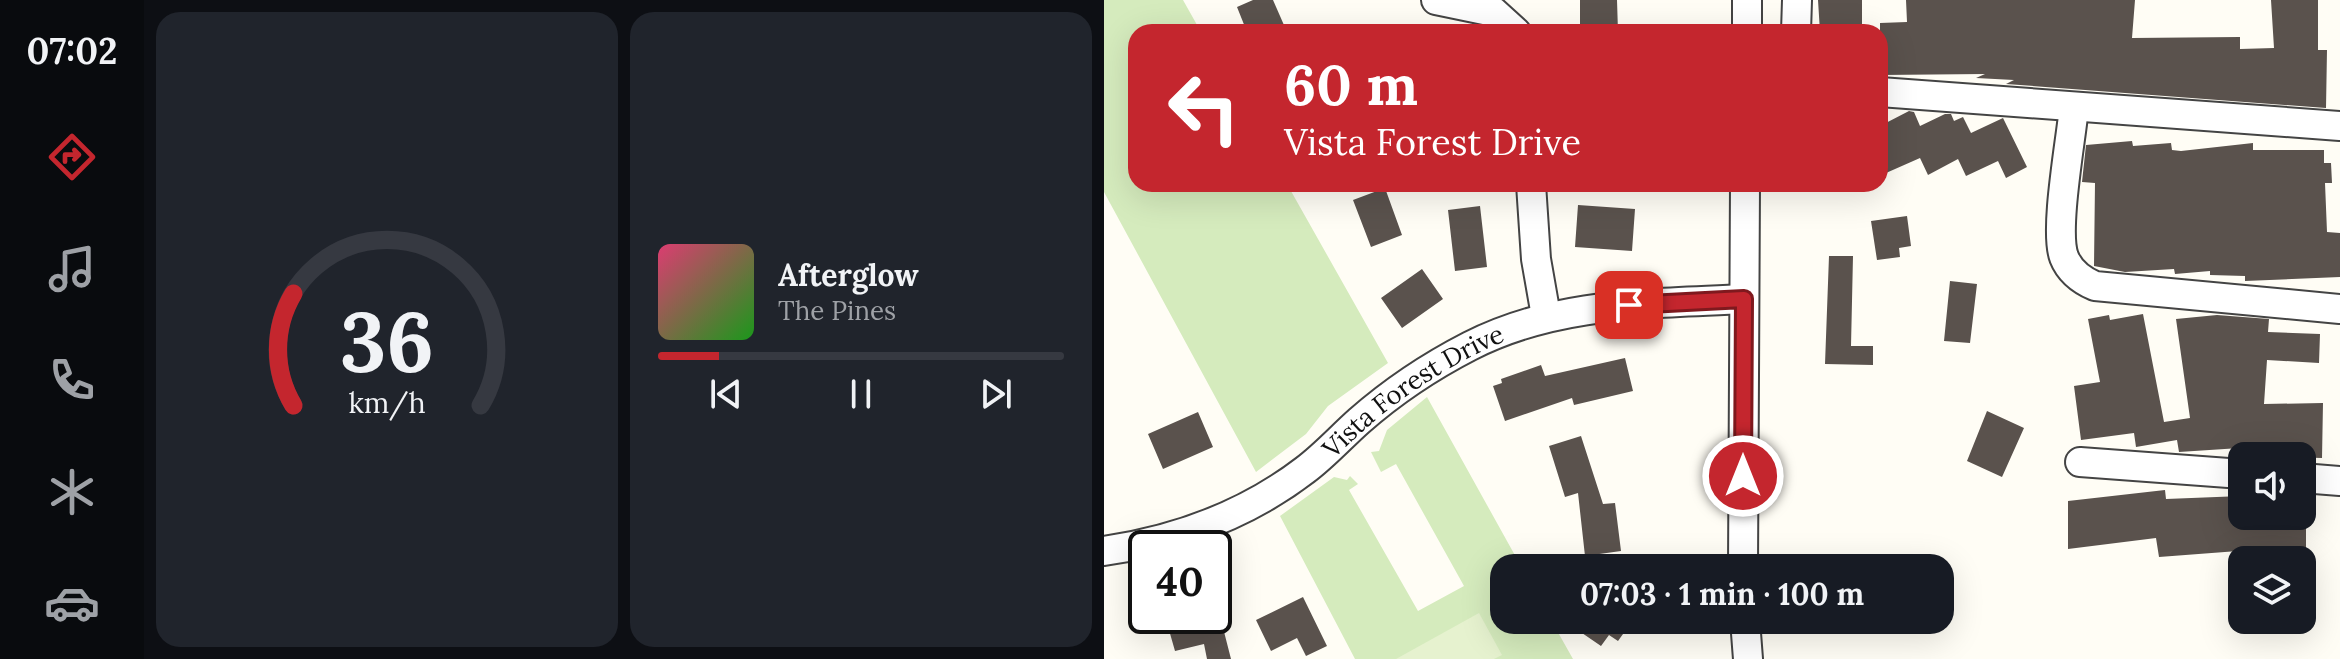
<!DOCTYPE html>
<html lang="en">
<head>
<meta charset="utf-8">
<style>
  :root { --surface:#171b24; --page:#20242c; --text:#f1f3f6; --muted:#9ea1a6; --line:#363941; --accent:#c4262e }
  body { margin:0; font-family:Lora,serif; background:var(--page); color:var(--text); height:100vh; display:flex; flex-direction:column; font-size:30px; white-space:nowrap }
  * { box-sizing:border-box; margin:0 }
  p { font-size:26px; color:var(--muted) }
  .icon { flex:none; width:44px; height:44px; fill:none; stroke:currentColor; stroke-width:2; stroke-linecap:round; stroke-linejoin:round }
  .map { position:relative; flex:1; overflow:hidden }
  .side { display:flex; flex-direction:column; gap:12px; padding:12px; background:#0d0f14; width:960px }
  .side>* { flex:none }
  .top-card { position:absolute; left:24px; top:24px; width:760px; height:168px; border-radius:24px; box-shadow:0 8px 32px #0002; background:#c4262e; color:#fff; overflow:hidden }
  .controls { position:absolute; left:1124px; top:442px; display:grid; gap:16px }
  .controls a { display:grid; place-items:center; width:88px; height:88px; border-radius:16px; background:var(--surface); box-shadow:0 8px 32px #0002; font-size:40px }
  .speed { position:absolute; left:24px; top:530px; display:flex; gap:16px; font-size:40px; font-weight:700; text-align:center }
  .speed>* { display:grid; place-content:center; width:104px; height:104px; border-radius:50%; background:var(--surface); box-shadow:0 8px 32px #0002; line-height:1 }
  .speed .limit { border:4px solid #111; border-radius:12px; background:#fff; color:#111 }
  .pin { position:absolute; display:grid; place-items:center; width:68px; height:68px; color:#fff; margin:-34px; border-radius:16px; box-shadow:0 4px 12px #0006 }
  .me { position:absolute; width:88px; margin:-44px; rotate:0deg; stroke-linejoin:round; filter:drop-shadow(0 0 6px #0008) }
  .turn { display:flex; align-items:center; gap:28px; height:168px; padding:0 24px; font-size:36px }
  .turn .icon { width:104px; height:104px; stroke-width:2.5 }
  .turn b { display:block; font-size:56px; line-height:68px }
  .side .widget { flex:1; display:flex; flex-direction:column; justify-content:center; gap:12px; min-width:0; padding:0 28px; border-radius:24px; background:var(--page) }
  .side .dial { align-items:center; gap:0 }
  .dial svg { height:208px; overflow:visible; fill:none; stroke:var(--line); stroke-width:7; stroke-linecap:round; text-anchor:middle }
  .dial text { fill:var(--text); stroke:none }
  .song { display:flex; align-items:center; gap:24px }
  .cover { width:96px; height:96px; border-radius:12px; background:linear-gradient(135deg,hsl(340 70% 55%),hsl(120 70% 35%)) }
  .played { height:8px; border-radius:4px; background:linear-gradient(90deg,var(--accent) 15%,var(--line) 15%) }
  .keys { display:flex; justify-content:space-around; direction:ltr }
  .side .tiles { flex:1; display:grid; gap:12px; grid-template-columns:repeat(2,1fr) }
  .trip { position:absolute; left:386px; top:554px; width:464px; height:80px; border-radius:24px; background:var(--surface); box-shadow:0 8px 32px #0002; font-weight:700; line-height:80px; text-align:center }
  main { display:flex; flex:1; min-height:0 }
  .tab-bar { display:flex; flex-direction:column; width:144px; justify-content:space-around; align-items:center; background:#090b0e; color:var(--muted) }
  .tab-bar .icon { width:56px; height:56px }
  .tab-bar .active { color:var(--accent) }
  .tab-bar b { font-size:36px; color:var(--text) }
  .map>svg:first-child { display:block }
  .green { fill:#d5ebbd }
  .pitch { fill:#e6f2cf }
  .building { fill:#5a524d }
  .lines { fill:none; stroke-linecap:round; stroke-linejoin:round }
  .minor-casing { stroke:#444; stroke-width:32 }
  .minor { stroke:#fff; stroke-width:28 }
  .route-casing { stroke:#7f191e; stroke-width:20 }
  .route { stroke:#c4262e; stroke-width:14 }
  .labels { text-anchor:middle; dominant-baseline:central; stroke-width:8; stroke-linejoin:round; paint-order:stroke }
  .street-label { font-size:26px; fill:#111; stroke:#fff }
</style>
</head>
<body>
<main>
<nav class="tab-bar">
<b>07:02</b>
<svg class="icon active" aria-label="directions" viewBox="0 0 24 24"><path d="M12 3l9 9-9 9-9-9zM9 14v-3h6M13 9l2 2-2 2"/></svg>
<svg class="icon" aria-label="music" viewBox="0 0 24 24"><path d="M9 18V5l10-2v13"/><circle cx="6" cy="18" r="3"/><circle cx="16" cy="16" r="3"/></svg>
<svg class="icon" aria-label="phone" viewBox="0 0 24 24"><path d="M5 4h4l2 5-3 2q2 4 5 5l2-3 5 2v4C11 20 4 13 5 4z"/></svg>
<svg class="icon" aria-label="climate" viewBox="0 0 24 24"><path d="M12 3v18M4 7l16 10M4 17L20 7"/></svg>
<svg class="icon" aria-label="car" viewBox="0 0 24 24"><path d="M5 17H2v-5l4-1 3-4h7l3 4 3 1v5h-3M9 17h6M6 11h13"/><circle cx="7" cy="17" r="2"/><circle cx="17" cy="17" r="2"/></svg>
</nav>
<section class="side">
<div class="tiles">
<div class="widget dial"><svg viewBox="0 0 100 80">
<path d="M14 69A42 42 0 1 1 86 69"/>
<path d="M14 69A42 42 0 0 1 14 26" stroke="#c4262e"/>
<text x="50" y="56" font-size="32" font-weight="700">36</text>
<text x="50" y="72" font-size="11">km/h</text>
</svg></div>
<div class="widget">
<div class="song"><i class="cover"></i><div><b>Afterglow</b><p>The Pines</p></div></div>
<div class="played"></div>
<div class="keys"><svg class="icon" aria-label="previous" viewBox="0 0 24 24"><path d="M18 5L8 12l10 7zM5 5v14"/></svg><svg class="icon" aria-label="pause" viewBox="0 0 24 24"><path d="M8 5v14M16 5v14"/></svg><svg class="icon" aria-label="next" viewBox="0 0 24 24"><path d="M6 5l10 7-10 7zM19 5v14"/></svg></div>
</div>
</div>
</section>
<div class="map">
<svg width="1236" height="659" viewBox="0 0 1236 659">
  <rect width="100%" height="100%" fill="#fffdf5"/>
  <path class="green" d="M0,0H79L97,32H32V184H183L284,363L224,406L202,434L152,472L0,192Z
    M323,397L418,568H400V620H447L469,659H251L176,516L230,477L243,480L246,476L254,484L245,490L314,611L360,586L292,464L277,472L267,452L275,451L283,430Z"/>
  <path class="pitch" d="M375,613L398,655L390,659H292Z"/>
  <path class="building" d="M149,0H169L183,32H143L133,7Z
    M476,0H513L514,32H476Z
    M714,0H758V32H716Z
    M802,0H1031L1028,38L1136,37V49L1170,48L1167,0H1214V50H1223L1222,108L902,84L910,80L872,78L881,74L776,75V23L803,22Z
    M805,111L810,112L816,126L841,114H847L850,121L859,117L867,133L899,118L923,167L902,178L894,161L862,176L854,159L824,175L816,158L782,173L776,161V126Z
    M1028,141L1029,146L1067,143L1068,150L1077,151L1149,143V150H1220V163H1227L1228,183H1221L1223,232L1236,233V277L1141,281V276L1106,275V271L1071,274L1070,269L1021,272L990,266L991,183L978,182L982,145Z
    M281,188L298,235L267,247L249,200Z
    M474,205L531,209L528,251L471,247Z
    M376,206L383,267L351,271L344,210Z
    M803,216L807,246L795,248L796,257L773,260L767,221Z
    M725,256H749L747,346H769V365L721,364Z
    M318,269L339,299L298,328L277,298Z
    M846,281L873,284L866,343L840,341Z
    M1039,314L1060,422L1086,418L1072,319L1113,315L1165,319L1164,332L1216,334L1215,363L1163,360L1160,404L1219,403L1218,458L1152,456L1151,447L1075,452L1073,440L1032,447L1030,433L977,440L970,386L996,382L984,319L1005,315L1006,320Z
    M521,358L529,391L470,405L468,398L401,421L389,386L398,383L397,379L437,365L441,376Z
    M883,411L920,428L898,477L863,461Z
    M94,412L109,447L59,469L44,434Z
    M477,436L499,504L511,503L517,551L481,556L474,493L461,497L445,446Z
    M1061,490L1062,499L1138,496V516H1202V555L1134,556V551L1055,557L1052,538L964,549V501Z
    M199,597L223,646L202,656L193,638L167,651L152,620Z
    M61,616H116L127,659H103L100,644L71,651Z
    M483,620H529L514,641L505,635L497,646L478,633L486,622Z"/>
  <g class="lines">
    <g class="minor-casing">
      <g id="minor">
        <path d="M332,0L390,12L412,32"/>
        <path d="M643,32V0"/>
        <path d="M692,32L693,0"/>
        <path d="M776,92L1236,126"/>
        <path d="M970,107C967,140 950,230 960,257C966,272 977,280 991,286L1236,309"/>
        <path d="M427,184L432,259L442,316"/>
        <path d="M976,462L1138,474"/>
        <path d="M1198,478L1236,481"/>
        <path id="s1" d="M0,551C74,540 141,516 201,470C220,456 237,437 255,421C288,392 327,366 366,346C452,302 545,304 640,299"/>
        <path d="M639,568L641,184"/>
        <path d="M641,620L644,659"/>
      </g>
    </g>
    <use href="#minor" class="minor"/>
  </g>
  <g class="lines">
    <g class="route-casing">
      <path id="route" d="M525,305L640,299L639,476"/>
    </g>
    <use href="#route" class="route"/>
  </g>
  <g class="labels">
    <g class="street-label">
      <text stroke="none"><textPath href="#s1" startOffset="354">Vista Forest Drive</textPath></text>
    </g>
  </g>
</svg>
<div class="controls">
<a><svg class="icon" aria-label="sound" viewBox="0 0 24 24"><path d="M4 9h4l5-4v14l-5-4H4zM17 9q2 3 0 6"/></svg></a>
<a><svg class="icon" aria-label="layers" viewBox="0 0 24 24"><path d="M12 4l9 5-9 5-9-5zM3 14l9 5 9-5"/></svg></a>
</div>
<div class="speed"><div class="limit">40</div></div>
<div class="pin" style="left:525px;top:305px;background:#d93025"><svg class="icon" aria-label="arrive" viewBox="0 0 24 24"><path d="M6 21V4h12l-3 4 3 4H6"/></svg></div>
<svg class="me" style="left:639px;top:476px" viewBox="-20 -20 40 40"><circle r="17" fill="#c4262e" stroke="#fff" stroke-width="3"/><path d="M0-11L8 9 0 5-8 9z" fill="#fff"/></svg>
<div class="trip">07:03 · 1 min · 100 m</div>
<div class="top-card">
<div class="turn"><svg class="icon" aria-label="left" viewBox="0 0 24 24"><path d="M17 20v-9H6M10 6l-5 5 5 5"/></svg><div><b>60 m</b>Vista Forest Drive</div></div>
</div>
</div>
</main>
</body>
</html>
